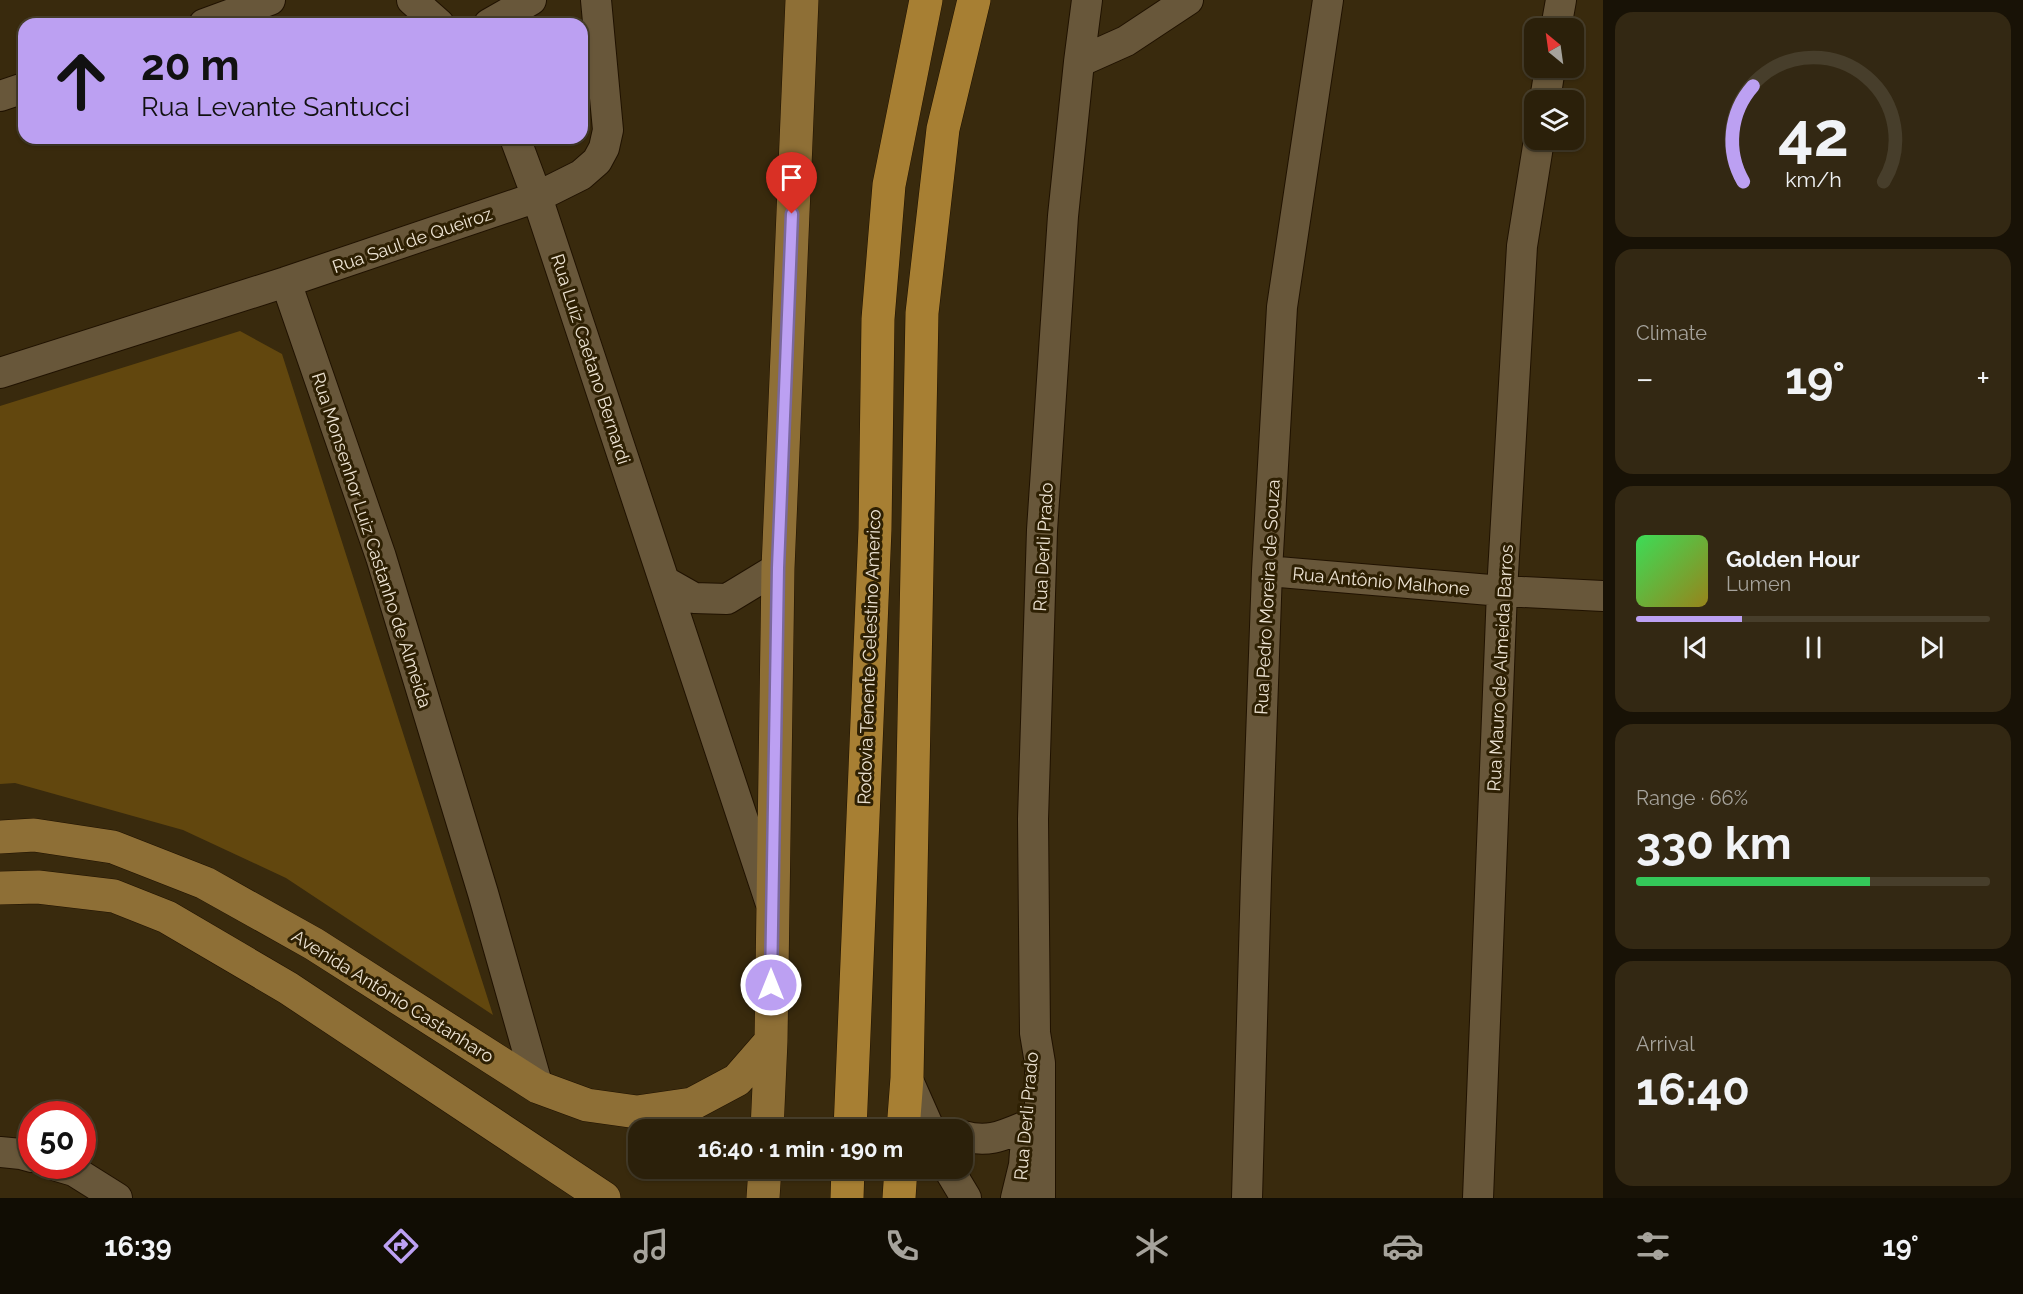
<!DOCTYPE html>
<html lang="en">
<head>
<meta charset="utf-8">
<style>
  :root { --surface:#2b200a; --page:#332813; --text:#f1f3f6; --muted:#a6a39c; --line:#473e2b; --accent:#bca0f2 }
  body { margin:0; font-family:Raleway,sans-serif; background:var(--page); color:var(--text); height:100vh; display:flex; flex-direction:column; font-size:22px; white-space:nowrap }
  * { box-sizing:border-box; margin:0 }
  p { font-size:20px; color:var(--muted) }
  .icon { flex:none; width:33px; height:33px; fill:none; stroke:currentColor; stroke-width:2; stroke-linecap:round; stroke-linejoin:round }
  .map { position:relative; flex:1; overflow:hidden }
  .sheet { display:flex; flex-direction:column; gap:12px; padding:12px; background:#181206; width:420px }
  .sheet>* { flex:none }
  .top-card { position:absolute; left:18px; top:18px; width:570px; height:126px; border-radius:18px; box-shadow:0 2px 4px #0004,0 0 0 2px var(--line); background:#bca0f2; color:#111; overflow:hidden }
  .needle { width:39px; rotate:331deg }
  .tools { position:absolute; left:1524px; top:18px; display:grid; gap:12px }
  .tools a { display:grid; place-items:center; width:60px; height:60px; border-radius:12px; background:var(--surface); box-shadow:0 2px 4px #0004,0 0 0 2px var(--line); font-size:30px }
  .speed { position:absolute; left:18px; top:1101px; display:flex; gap:12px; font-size:30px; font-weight:700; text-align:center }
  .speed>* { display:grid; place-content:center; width:78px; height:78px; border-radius:50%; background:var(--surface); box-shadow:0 2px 4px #0004,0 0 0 2px var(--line); line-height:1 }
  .speed .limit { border:9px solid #d22; background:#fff; color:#111 }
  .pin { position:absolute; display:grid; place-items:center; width:51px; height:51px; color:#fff; margin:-62px -26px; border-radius:50% 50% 50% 0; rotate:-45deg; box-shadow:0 0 6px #0007 }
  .pin .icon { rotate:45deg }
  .me { position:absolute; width:66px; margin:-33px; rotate:0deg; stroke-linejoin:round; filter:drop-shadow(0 0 4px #0008) }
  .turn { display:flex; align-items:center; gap:21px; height:126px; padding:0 24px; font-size:27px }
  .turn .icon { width:78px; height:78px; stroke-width:2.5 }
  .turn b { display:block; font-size:42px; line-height:51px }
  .big { font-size:45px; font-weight:700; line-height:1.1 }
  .sheet .tile { flex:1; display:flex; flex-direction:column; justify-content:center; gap:9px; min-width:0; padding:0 21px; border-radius:18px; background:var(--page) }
  .sheet .dial { align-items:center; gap:0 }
  .dial svg { height:156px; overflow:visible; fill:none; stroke:var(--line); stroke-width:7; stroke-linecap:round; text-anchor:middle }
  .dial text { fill:var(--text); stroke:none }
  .song { display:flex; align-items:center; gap:18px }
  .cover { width:72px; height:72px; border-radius:9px; background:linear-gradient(135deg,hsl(130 70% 55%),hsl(50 70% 35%)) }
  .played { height:6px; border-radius:3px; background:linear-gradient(90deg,var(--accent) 30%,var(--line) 30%) }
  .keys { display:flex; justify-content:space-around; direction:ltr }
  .heat { display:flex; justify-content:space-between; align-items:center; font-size:33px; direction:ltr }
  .charge { height:9px; border-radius:4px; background:linear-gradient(90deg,#34c759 66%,var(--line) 0) }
  .trip { position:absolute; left:628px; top:1119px; width:345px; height:60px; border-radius:18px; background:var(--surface); box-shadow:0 2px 4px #0004,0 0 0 2px var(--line); font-weight:700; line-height:60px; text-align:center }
  .menu { display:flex; height:96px; justify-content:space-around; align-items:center; background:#110d04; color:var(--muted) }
  .menu .icon { width:42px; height:42px }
  .menu .current { color:var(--accent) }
  .menu b { font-size:27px; color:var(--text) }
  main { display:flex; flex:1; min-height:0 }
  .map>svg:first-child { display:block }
  .green { fill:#62470e }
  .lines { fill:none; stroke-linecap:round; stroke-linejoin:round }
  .minor-casing { stroke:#201200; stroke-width:32 }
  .major-casing { stroke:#201200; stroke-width:34 }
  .highway-casing { stroke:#201200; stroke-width:34 }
  .minor { stroke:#68573a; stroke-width:30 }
  .major { stroke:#8e6f36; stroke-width:33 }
  .highway { stroke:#a77f33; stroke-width:33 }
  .route-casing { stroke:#7a689d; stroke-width:15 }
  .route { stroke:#bca0f2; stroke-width:10 }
  .labels { text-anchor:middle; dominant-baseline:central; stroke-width:6; stroke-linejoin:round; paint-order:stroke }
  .street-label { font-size:18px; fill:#ede3d3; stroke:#2e2003 }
</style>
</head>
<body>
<main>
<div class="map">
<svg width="1603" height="1198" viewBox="0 0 1603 1198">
  <rect width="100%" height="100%" fill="#392a0d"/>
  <path class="green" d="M240,331L282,354L493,1015L286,878L183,830L15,783L0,784V406Z"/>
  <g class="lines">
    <g class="minor-casing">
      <path id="minor" d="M412,0L439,24
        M204,24L270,0
        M489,24L531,0
        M1556,28L1561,0
        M1079,62L1126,41L1188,0
        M0,96L24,88
        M1545,100L1550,68
        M515,138L537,197L770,901
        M286,282L537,197L581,175L597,161L604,148L608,130L596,0
        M0,373L286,282L381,557L483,893L538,1087
        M1267,571L1502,591L1603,596
        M664,581L694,598L727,599L778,568
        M907,1078L930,1130
        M963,1136C988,1143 1002,1136 1026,1126
        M0,1152L21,1154L32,1157
        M57,1166L74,1171L117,1198
        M948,1168L966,1198
        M1016,1198L1024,1165L1025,1152
        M1040,1198V1063L1035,1033L1033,819L1042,530L1063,216L1079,62L1087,0
        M1247,1198L1256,879L1267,571L1282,307L1328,0
        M1478,1198L1502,591L1522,246L1539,140"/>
    </g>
    <g class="major-casing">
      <path id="major" d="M0,837L34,835L113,847L205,883L314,944L538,1087L587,1105L637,1112L692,1104L737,1080L771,1041
        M0,888L38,887L114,896L167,917L288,988L604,1198
        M767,1130L771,1041L778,568L802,0
        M763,1198L765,1168"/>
    </g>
    <g class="highway-casing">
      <path id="highway" d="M850,1130L875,529L878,319L889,185L926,0
        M903,1130L907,1078L922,313L943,129L974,0
        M847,1198L848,1168
        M899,1198L901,1168"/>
    </g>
    <use href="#minor" class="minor"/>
    <use href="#major" class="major"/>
    <use href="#highway" class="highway"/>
  </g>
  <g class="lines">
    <g class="route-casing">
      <path id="route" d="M771,985L778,568L792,214"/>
    </g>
    <use href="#route" class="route"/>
  </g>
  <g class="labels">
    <g class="street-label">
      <text transform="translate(412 240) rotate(-19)">Rua Saul de Queiroz</text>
      <text transform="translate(591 359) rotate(72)">Rua Luíz Caetano Bernardi</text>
      <text transform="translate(372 540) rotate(72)">Rua Monsenhor Luiz Castanho de Almeida</text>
      <text transform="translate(1043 547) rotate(-87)">Rua Derli Prado</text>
      <text transform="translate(1381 581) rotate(5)">Rua Antônio Malhone</text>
      <text transform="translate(1267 597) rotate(-87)">Rua Pedro Moreira de Souza</text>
      <text transform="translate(869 657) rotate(-88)">Rodovia Tenente Celestino Americo</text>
      <text transform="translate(1500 668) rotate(-87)">Rua Mauro de Almeida Barros</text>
      <text transform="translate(393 996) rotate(32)">Avenida Antônio Castanharo</text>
      <text transform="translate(1026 1116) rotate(-85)">Rua Derli Prado</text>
    </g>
  </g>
</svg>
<div class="tools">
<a><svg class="needle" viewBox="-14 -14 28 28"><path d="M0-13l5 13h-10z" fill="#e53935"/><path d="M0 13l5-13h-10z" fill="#a6a39c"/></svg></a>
<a><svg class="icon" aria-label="layers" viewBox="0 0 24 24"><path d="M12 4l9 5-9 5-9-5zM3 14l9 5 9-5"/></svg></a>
</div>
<div class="speed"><div class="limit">50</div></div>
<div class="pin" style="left:792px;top:214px;background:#d93025"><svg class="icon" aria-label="arrive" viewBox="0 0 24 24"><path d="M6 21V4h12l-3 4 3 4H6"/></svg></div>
<svg class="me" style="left:771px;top:985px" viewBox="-20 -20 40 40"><circle r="17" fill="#bca0f2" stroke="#fff" stroke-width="3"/><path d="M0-11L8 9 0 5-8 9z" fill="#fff"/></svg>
<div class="trip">16:40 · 1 min · 190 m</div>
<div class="top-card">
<div class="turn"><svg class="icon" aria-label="ahead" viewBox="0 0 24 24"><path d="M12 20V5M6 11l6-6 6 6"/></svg><div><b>20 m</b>Rua Levante Santucci</div></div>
</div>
</div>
<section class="sheet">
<div class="tile dial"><svg viewBox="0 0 100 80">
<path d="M14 69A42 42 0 1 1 86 69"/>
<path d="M14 69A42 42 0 0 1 19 20" stroke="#bca0f2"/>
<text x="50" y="56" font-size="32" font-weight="700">42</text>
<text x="50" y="72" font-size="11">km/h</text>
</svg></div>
<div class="tile"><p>Climate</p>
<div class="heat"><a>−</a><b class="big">19°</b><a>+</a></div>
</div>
<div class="tile">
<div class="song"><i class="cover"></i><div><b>Golden Hour</b><p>Lumen</p></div></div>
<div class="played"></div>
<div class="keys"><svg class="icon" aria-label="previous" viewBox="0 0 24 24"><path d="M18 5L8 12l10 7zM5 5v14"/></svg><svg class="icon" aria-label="pause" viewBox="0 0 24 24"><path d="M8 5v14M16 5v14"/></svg><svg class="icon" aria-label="next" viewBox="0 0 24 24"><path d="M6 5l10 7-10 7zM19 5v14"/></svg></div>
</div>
<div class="tile"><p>Range · 66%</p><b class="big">330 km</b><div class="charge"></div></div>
<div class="tile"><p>Arrival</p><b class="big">16:40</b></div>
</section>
</main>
<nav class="menu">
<b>16:39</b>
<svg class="icon current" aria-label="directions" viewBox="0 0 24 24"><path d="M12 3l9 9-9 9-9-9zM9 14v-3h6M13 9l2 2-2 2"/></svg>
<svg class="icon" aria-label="music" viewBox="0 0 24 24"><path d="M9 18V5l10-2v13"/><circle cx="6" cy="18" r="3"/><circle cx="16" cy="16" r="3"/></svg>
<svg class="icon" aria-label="phone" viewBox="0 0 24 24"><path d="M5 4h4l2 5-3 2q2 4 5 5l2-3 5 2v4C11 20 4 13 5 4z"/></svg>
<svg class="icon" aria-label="climate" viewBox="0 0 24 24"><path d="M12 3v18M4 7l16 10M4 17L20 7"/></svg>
<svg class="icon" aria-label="car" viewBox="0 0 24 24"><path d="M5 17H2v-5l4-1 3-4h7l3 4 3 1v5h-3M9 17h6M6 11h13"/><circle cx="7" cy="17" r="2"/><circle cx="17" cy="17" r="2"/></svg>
<svg class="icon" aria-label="filters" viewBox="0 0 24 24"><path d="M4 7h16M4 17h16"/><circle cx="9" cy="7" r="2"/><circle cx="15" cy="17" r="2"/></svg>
<b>19°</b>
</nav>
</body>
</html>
